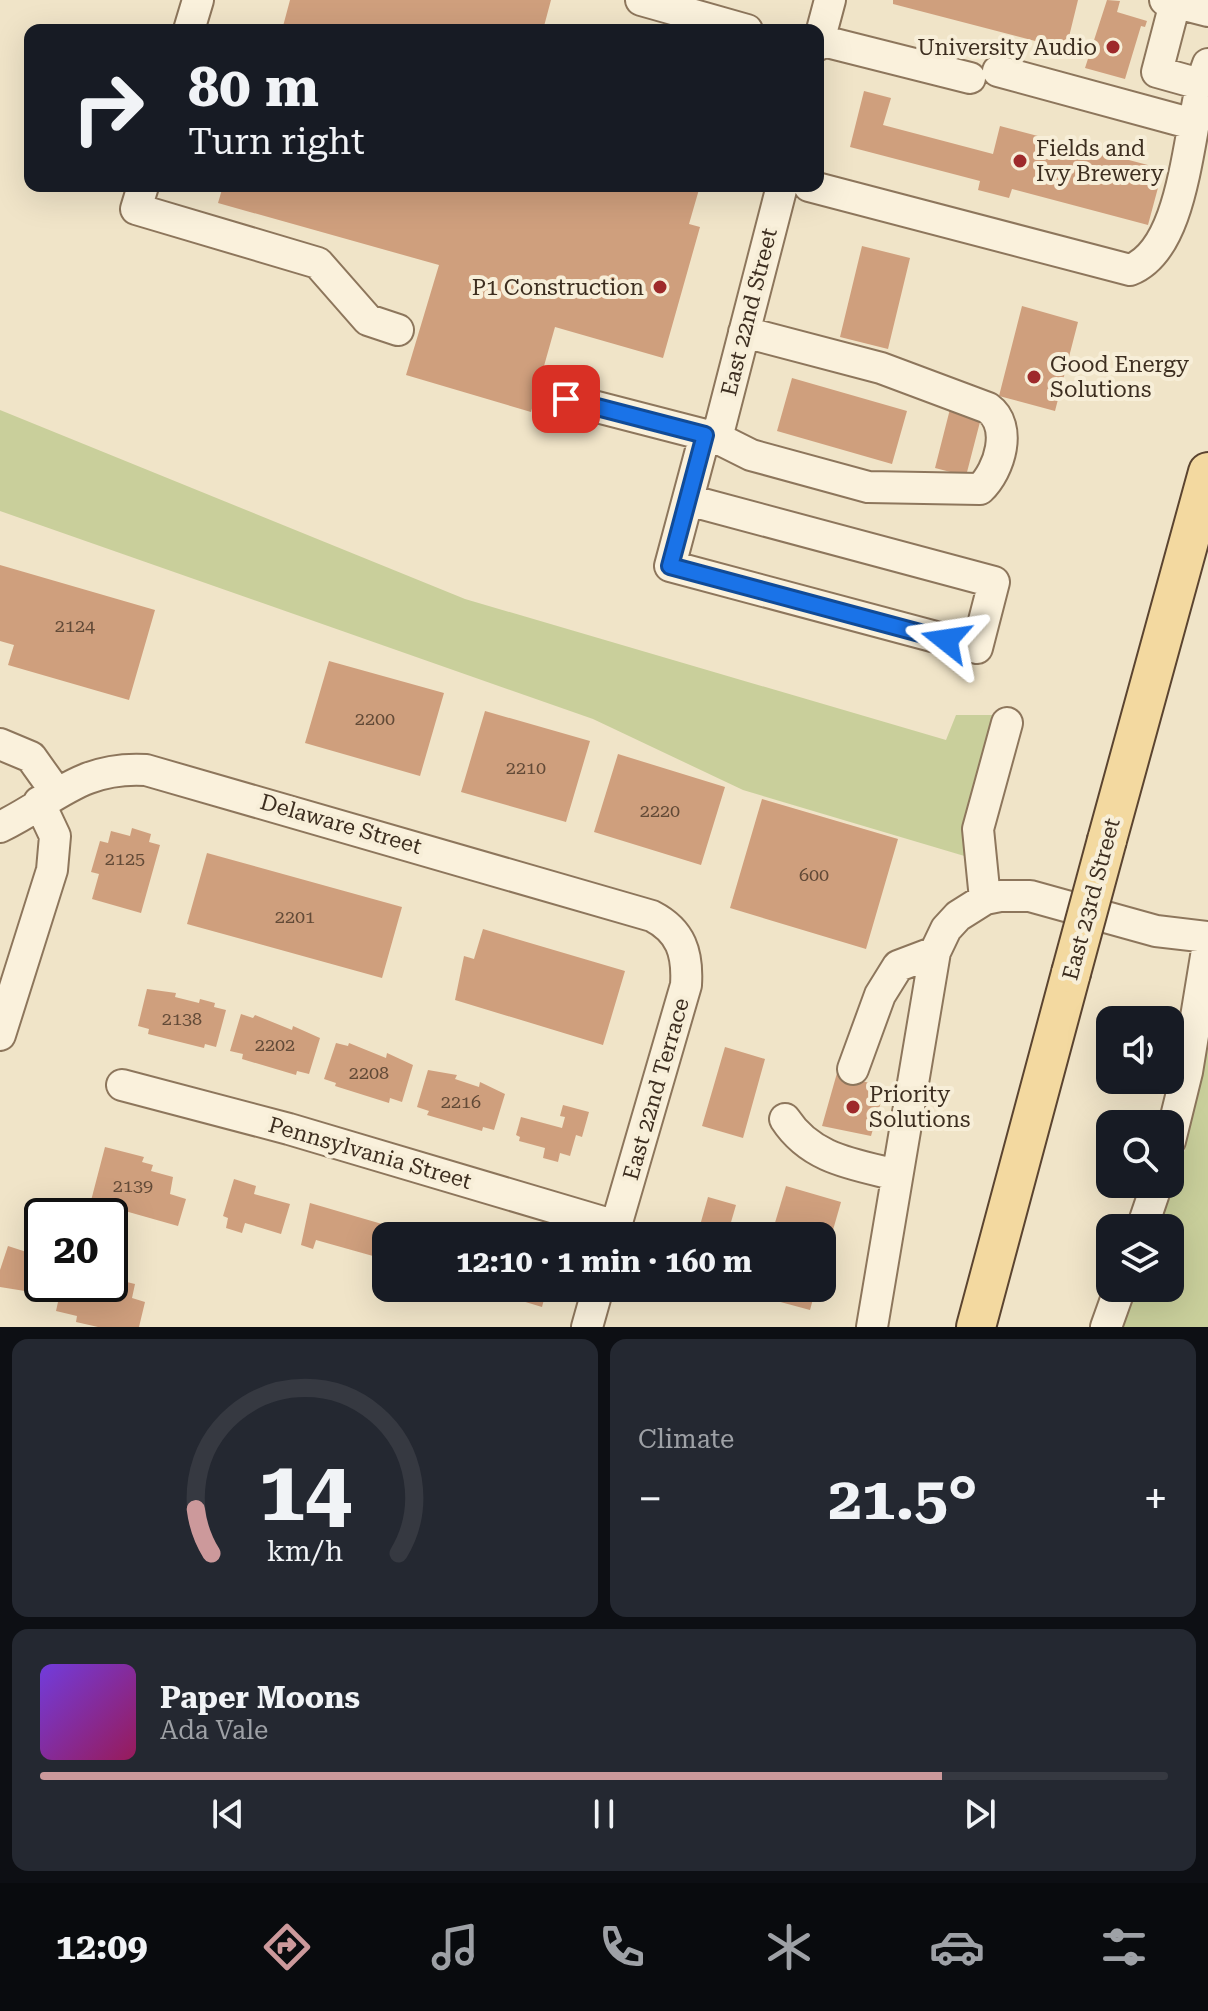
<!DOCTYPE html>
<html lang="en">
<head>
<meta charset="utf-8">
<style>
  :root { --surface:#171b24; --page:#242831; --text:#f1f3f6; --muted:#9ea1a6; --line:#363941; --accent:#cc999b }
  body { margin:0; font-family:"Roboto Serif",serif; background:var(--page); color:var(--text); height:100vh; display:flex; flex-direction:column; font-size:30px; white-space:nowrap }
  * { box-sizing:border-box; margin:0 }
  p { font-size:26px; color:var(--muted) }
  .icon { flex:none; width:44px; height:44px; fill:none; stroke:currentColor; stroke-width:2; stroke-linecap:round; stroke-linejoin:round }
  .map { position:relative; height:1327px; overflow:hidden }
  .sheet { display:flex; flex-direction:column; gap:12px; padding:12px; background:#0d0f14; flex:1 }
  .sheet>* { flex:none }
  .banner { position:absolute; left:24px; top:24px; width:800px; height:168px; border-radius:16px; box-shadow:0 8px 32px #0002; background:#171b24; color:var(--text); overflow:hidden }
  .tools { position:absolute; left:1096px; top:1006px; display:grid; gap:16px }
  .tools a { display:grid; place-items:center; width:88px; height:88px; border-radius:16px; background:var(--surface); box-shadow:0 8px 32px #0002; font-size:40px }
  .speed { position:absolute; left:24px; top:1198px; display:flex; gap:16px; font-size:40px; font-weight:700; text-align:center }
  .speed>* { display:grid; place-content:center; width:104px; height:104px; border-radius:50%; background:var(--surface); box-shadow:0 8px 32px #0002; line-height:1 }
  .speed .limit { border:4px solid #111; border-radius:12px; background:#fff; color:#111 }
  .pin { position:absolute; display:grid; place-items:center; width:68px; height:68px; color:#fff; margin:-34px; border-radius:16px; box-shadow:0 4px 12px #0006 }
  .me { position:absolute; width:88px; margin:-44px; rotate:285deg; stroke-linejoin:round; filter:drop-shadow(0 0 6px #0008) }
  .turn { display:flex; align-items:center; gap:28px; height:168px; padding:0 32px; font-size:36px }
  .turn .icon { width:104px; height:104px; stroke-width:2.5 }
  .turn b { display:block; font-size:56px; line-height:68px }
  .big { font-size:60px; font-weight:700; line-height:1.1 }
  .sheet .card { flex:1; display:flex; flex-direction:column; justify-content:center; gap:12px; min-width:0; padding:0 28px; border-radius:16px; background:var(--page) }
  .sheet .dial { align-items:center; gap:0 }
  .dial svg { height:208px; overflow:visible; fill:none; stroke:var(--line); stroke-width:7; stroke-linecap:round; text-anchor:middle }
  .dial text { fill:var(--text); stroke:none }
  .song { display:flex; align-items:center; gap:24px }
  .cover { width:96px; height:96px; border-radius:12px; background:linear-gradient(135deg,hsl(260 70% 55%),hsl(330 70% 35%)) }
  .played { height:8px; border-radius:4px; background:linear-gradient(90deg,var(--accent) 80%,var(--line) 80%) }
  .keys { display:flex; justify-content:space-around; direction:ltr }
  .heat { display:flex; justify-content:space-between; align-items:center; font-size:44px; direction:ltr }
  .sheet .tiles { flex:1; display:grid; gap:12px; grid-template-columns:1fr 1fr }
  .card:last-child { grid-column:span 2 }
  .trip { position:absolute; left:372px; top:1222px; width:464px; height:80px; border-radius:16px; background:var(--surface); box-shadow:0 8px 32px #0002; font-weight:700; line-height:80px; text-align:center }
  .tab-bar { display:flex; height:128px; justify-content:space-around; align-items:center; background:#090b0e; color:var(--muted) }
  .tab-bar .icon { width:56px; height:56px }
  .tab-bar .current { color:var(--accent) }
  .tab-bar b { font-size:36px; color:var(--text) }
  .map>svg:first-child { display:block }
  .green { fill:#c9cf9b }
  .building { fill:#cf9f7d }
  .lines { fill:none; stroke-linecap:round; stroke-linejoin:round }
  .minor-casing { stroke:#8d765c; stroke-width:34 }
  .major-casing { stroke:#5b4430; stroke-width:42 }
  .minor { stroke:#faf1dc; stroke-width:30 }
  .major { stroke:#f3d9a0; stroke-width:38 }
  .major-bridge-casing { stroke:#5b4430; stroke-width:42; stroke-linecap:butt }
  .major-bridge { stroke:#f3d9a0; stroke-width:38 }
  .route-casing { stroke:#114b97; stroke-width:20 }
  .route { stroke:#1a73e8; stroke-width:14 }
  .poi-dot { fill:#9e2a2b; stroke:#f7eed8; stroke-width:3 }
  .labels { text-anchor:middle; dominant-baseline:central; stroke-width:8; stroke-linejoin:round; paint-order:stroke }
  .number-label { font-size:18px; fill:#624a37 }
  .poi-label { font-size:22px; fill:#3d2e20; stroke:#f7eed8; text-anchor:start }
  .street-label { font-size:22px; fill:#3d2e20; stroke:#f7eed8 }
</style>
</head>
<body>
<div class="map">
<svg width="1208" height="1327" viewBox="0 0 1208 1327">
  <rect width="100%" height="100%" fill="#f0e4c8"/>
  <path class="green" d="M0,410L465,599L946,740L956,715H992L1021,723C1012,756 980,837 998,866L743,790L593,719L0,511Z
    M1208,1048V1327H1122L1137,1288H1170V1228H1159L1185,1149Z"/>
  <path class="building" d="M290,0H551L543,30H282Z
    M893,0H1078L1066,49L893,4Z
    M1107,0L1120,1L1117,12L1147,21L1145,27L1141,26L1125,79L1085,68Z
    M864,91L891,98L883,125L993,154L1000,126L1163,169L1148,225L1012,189L1009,198L978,190L980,181L850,147Z
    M223,186H700L689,224L700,227L663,358L555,327L531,412L406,375L439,265L218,203Z
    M862,246L910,258L888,349L840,337Z
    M1022,306L1078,322L1055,411L999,396Z
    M792,378L907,411L892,464L777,431Z
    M950,409L981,418L966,476L935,468Z
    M0,565L155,610L129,700L8,665L14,645L0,641Z
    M329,661L444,693L420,776L305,743Z
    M485,711L590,741L566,822L461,792Z
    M618,754L725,787L701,865L594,832Z
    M762,799L898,839L866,949L730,908Z
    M132,828L151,834L149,842L160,845L141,913L92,899L99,874L91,872L100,841L108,843L111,831L130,836Z
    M207,853L402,907L382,978L187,924Z
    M483,929L625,971L603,1045L455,1000L464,956L474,959Z
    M147,989L176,993L175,997L199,1003L200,999L215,1003L214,1007L226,1010L216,1047L205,1044L204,1048L148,1034L149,1029L138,1026Z
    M241,1014L253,1018L255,1015L292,1030L293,1026L320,1038L309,1074L297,1071L296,1075L242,1059L243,1054L230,1051Z
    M336,1043L348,1046L349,1043L386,1058L387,1053L413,1065L402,1102L390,1098L389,1103L335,1086L336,1083L324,1079Z
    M725,1047L765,1059L743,1138L702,1126Z
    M428,1070L457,1075L455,1079L479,1087L480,1082L505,1094L494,1130L483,1127L482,1131L427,1115L429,1111L417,1107Z
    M837,1073L885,1088L871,1136L822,1126Z
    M563,1105L589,1112L582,1137L576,1135L570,1156L560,1153L558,1162L543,1158L545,1148L519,1141L520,1137L516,1135L521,1117L562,1128L565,1117L560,1116Z
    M105,1147L144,1157L142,1162L153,1165L151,1171L173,1177L170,1194L186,1199L178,1226L125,1211L121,1225L110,1222V1216H87Z
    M234,1179L256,1186L254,1194L290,1204L281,1234L245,1223L242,1233L226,1228L228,1218L223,1216Z
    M786,1186L841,1202L823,1265L822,1236H771Z
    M708,1197L736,1205L727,1236H697Z
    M310,1203L382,1224L373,1256L316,1240L313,1249L301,1245Z
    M398,1228L422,1235V1236H396Z
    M8,1246L42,1257L31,1292L0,1287V1270Z
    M110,1278L135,1284L132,1298L145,1302L139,1327H98L76,1322L77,1316L56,1311L62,1284H110Z
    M479,1288H547L542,1307Z
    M757,1288H816L810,1310L755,1295Z"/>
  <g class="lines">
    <g class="minor-casing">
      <path id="minor" d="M641,0L747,30
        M1165,0L1208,11
        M1175,3L1157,72L1200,84
        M189,30L198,0
        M819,40L970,78
        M818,45L830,0
        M998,71L1193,124
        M143,186L136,209L318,263L368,320L398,330
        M809,186L1130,270C1189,247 1187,118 1208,64
        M566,399L717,438L751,455L868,487L980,489C1000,470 1013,426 988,408L881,368L744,332
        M717,438L782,186
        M688,500L994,582L977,648L670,566L705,435
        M0,744L31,757L56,792
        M0,827C54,801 80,766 146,770L652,916C681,931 688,953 686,985L613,1236
        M985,899L978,829L1007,723
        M0,1035L52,870L55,836L39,802
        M853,1069L880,995L898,966L935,952
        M122,1085L289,1129L616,1226
        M785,1119C811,1159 853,1164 897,1175
        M1170,1141L1187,1072L1208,944
        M1142,1228L1157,1184
        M587,1327L598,1288
        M872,1327L935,952L946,929L958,916L985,899L1000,896H1030L1156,931L1208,937
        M1106,1327L1120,1288"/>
    </g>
    <g class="major-casing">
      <path id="major" d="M1107,840L1208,472
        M976,1327L1071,973"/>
    </g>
    <use href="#minor" class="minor"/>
    <use href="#major" class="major"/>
    <g class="major-bridge-casing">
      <path id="major-bridge" d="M1071,973L1107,840"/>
    </g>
    <use href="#major-bridge" class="major-bridge"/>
  </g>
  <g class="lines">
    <g class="route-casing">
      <path id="route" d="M566,399L705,435L670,566L946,640"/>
    </g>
    <use href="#route" class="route"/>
  </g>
  <g class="poi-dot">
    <circle cx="1113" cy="47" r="8"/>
    <circle cx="1020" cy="161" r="8"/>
    <circle cx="660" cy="287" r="8"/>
    <circle cx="1034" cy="377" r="8"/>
    <circle cx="853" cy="1107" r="8"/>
  </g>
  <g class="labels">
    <g class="number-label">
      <text x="75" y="625">2124</text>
      <text x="375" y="718">2200</text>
      <text x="526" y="767">2210</text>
      <text x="660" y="810">2220</text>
      <text x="125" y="858">2125</text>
      <text x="814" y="874">600</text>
      <text x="295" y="916">2201</text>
      <text x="182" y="1018">2138</text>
      <text x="275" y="1044">2202</text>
      <text x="369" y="1072">2208</text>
      <text x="461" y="1101">2216</text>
      <text x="133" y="1185">2139</text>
    </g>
    <g class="poi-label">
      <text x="1097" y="47" text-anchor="end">University Audio</text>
      <text x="1036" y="148">Fields and<tspan x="1036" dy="25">Ivy Brewery</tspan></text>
      <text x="644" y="287" text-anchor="end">P1 Construction</text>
      <text x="1050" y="364">Good Energy<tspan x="1050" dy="25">Solutions</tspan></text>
      <text x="869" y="1094">Priority<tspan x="869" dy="25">Solutions</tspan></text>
    </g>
    <g class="street-label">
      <text transform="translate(749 312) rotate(-76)">East 22nd Street</text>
      <text transform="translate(341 824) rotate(16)">Delaware Street</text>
      <text transform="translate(1091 899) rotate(-75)">East 23rd Street</text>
      <text transform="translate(656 1089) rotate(-74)">East 22nd Terrace</text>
      <text transform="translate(370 1153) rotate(16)">Pennsylvania Street</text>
    </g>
  </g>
</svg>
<div class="tools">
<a><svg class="icon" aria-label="sound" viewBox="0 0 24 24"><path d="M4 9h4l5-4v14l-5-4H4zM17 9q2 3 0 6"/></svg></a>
<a><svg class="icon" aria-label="search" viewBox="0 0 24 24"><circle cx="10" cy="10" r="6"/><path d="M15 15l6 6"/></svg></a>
<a><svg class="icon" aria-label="layers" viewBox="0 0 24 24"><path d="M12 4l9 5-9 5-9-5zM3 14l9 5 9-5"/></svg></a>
</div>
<div class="speed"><div class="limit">20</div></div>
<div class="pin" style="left:566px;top:399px;background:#d93025"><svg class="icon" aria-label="arrive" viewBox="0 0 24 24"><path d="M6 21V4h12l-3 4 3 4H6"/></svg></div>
<svg class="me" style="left:946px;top:640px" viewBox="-20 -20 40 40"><path d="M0-17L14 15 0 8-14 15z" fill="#1a73e8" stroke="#fff" stroke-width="4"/></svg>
<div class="trip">12:10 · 1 min · 160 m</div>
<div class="banner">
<div class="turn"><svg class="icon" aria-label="right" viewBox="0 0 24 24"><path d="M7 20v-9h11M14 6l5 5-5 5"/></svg><div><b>80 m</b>Turn right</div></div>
</div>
</div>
<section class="sheet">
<div class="tiles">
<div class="card dial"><svg viewBox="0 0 100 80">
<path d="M14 69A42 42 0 1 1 86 69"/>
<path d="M14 69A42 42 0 0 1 8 52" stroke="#cc999b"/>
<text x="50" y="56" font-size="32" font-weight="700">14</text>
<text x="50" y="72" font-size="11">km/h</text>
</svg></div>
<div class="card"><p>Climate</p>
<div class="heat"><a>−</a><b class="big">21.5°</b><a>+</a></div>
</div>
<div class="card">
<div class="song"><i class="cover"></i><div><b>Paper Moons</b><p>Ada Vale</p></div></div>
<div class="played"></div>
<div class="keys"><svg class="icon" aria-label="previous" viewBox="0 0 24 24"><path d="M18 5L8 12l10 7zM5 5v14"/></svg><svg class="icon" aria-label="pause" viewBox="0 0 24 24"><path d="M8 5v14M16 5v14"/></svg><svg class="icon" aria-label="next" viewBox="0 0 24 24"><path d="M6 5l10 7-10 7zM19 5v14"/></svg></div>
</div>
</div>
</section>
<nav class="tab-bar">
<b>12:09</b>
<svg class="icon current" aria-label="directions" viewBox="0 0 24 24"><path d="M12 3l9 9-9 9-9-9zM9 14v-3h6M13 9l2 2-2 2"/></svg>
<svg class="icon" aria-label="music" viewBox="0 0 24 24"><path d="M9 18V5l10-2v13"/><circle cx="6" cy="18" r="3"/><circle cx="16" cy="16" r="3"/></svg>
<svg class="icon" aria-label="phone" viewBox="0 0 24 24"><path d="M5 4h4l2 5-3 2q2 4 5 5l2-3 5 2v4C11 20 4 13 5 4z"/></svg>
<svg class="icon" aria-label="climate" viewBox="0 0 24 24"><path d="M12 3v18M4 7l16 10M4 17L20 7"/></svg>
<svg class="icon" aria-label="car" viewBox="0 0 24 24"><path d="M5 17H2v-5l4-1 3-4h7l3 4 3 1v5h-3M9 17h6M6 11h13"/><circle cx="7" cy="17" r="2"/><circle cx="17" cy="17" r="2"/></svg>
<svg class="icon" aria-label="filters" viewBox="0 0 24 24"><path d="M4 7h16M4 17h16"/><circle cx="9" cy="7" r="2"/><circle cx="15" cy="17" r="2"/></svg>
</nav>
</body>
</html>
